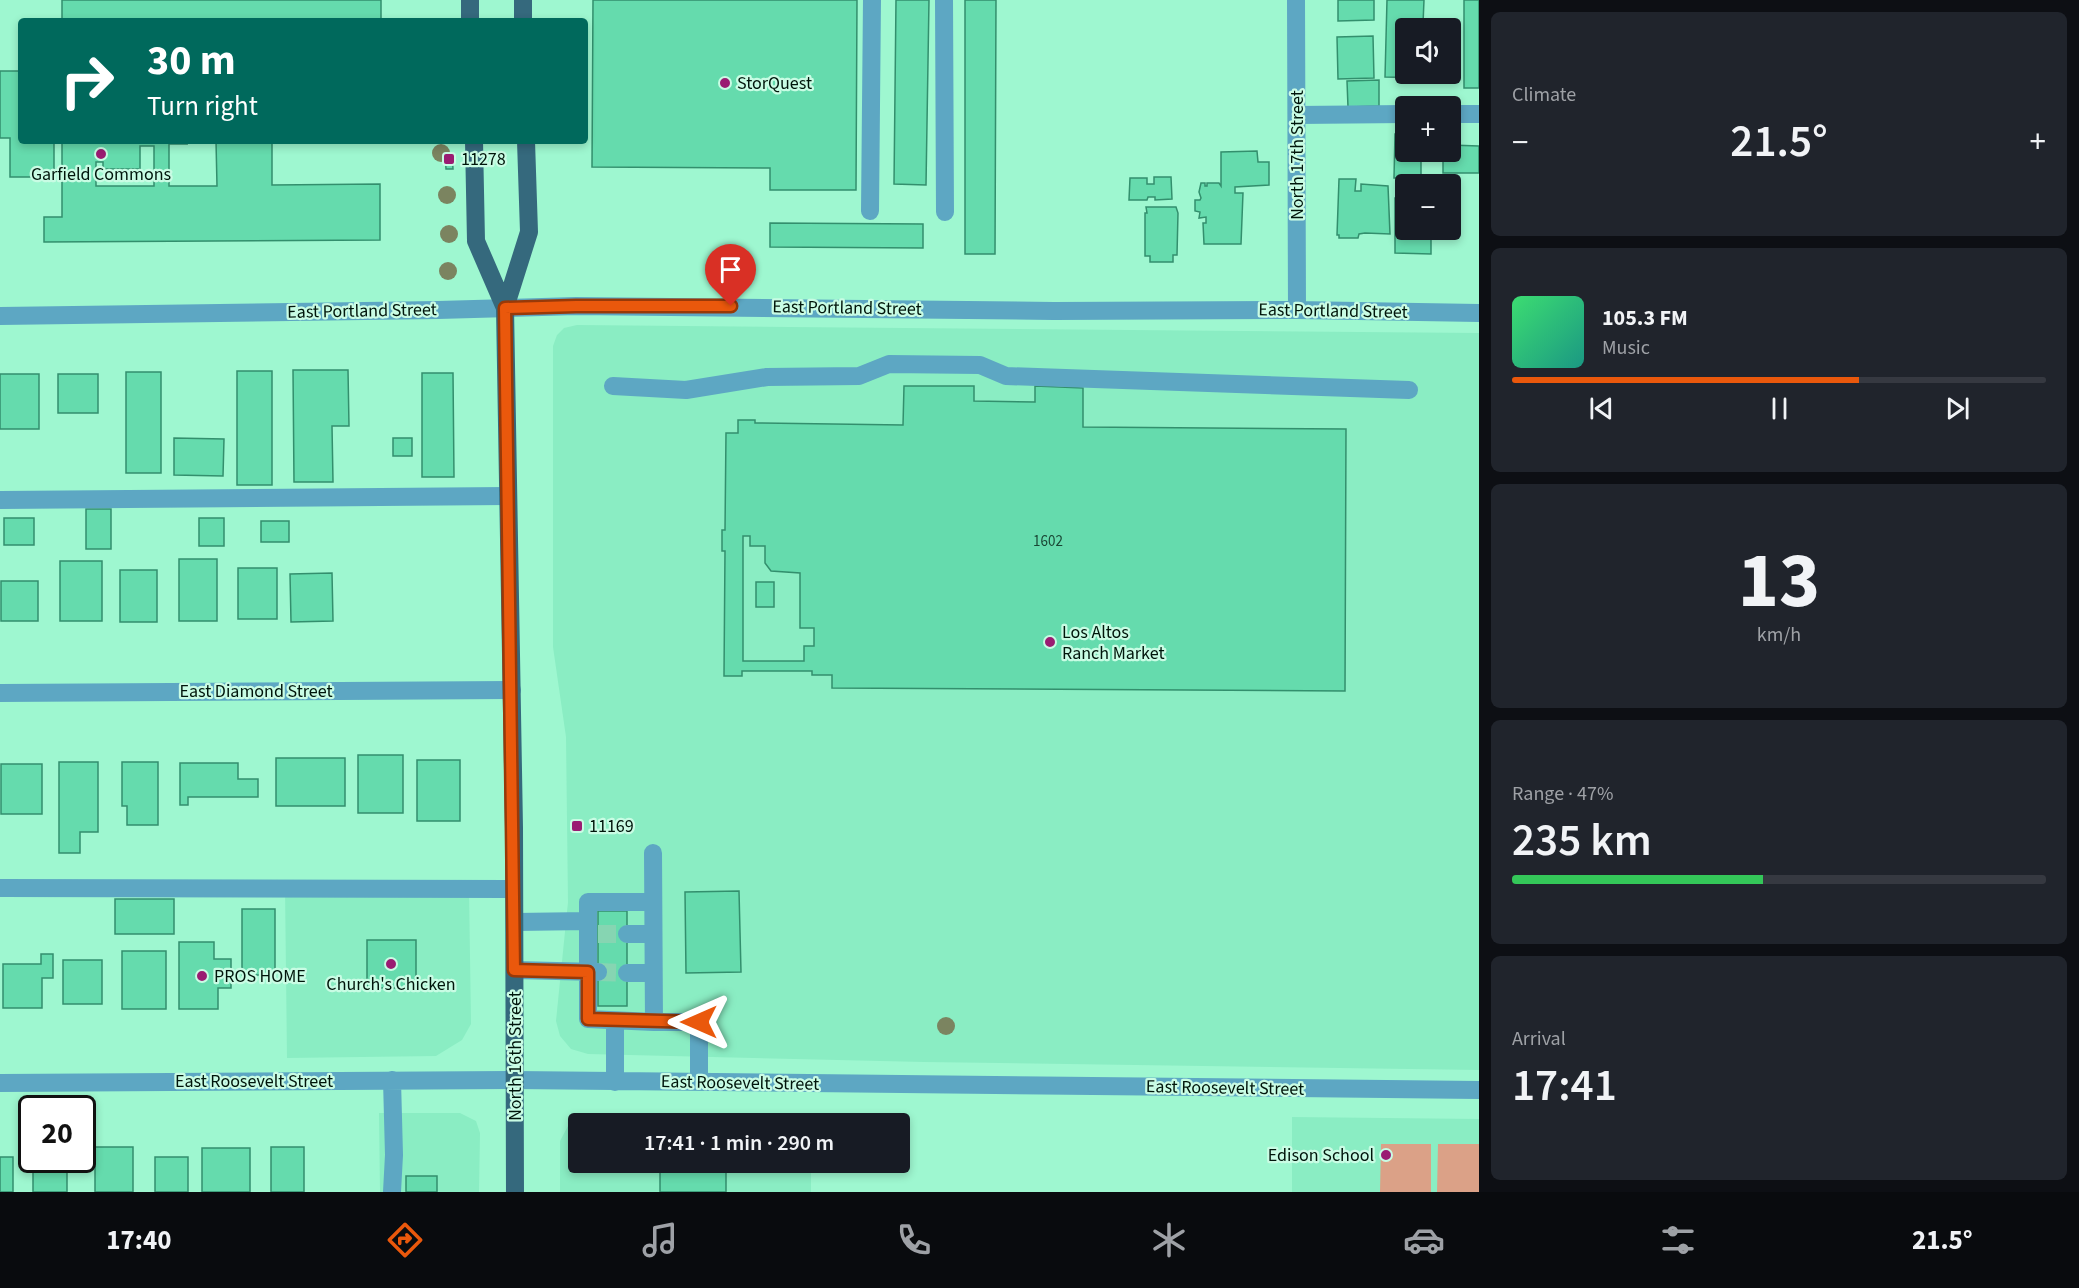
<!DOCTYPE html>
<html lang="en">
<head>
<meta charset="utf-8">
<style>
  :root { --surface:#171b24; --page:#20242c; --text:#f1f3f6; --muted:#9ea1a6; --line:#363941; --accent:#ea580c }
  body { margin:0; font-family:"Source Sans 3",sans-serif; background:var(--page); color:var(--text); height:100vh; display:flex; flex-direction:column; font-size:22px; white-space:nowrap }
  * { box-sizing:border-box; margin:0 }
  p { font-size:20px; color:var(--muted) }
  .icon { flex:none; width:33px; height:33px; fill:none; stroke:currentColor; stroke-width:2; stroke-linecap:round; stroke-linejoin:round }
  .map { position:relative; flex:1; overflow:hidden }
  .side { display:flex; flex-direction:column; gap:12px; padding:12px; background:#0d0f14; width:600px }
  .side>* { flex:none }
  .hud { position:absolute; left:18px; top:18px; width:570px; height:126px; border-radius:6px; box-shadow:0 3px 9px #0003; background:#00695c; color:#fff; overflow:hidden }
  .controls { position:absolute; left:1395px; top:18px; display:grid; gap:12px }
  .controls a { display:grid; place-items:center; width:66px; height:66px; border-radius:6px; background:var(--surface); box-shadow:0 3px 9px #0003; font-size:30px }
  .speed { position:absolute; left:18px; top:1095px; display:flex; gap:12px; font-size:30px; font-weight:700; text-align:center }
  .speed>* { display:grid; place-content:center; width:78px; height:78px; border-radius:50%; background:var(--surface); box-shadow:0 3px 9px #0003; line-height:1 }
  .speed .limit { border:3px solid #111; border-radius:9px; background:#fff; color:#111 }
  .pin { position:absolute; display:grid; place-items:center; width:51px; height:51px; color:#fff; margin:-62px -26px; border-radius:50% 50% 50% 0; rotate:-45deg; box-shadow:0 0 6px #0007 }
  .pin .icon { rotate:45deg }
  .me { position:absolute; width:66px; margin:-33px; rotate:270deg; stroke-linejoin:round; filter:drop-shadow(0 0 4px #0008) }
  .turn { display:flex; align-items:center; gap:21px; height:126px; padding:0 30px; font-size:27px }
  .turn .icon { width:78px; height:78px; stroke-width:2.5 }
  .turn b { display:block; font-size:42px; line-height:51px }
  .big { font-size:45px; font-weight:600; line-height:1.1 }
  .side .widget { flex:1; display:flex; flex-direction:column; justify-content:center; gap:9px; min-width:0; padding:0 21px; border-radius:9px; background:var(--page) }
  .side .dial { align-items:center; gap:0 }
  .dial b { font-size:78px; line-height:1 }
  .song { display:flex; align-items:center; gap:18px }
  .cover { width:72px; height:72px; border-radius:9px; background:linear-gradient(135deg,hsl(140 70% 55%),hsl(170 70% 35%)) }
  .played { height:6px; border-radius:3px; background:linear-gradient(90deg,var(--accent) 65%,var(--line) 65%) }
  .keys { display:flex; justify-content:space-around; direction:ltr }
  .heat { display:flex; justify-content:space-between; align-items:center; font-size:33px; direction:ltr }
  .charge { height:9px; border-radius:4px; background:linear-gradient(90deg,#34c759 47%,var(--line) 0) }
  .trip { position:absolute; left:568px; top:1113px; width:342px; height:60px; border-radius:6px; background:var(--surface); box-shadow:0 3px 9px #0003; font-weight:600; line-height:60px; text-align:center }
  .dock { display:flex; height:96px; justify-content:space-around; align-items:center; background:#090b0e; color:var(--muted) }
  .dock .icon { width:42px; height:42px }
  .dock .selected { color:var(--accent) }
  .dock b { font-size:27px; color:var(--text) }
  main { display:flex; flex:1; min-height:0 }
  .map>svg:first-child { display:block }
  .built { fill:#8aedc3 }
  .green { fill:#dba187 }
  .building { fill:#65dbad; stroke:#338f6d; stroke-width:1.5; fill-rule:evenodd }
  .lines { fill:none; stroke-linecap:round; stroke-linejoin:round }
  .minor-tunnel { stroke:#86d5b2; stroke-width:18; stroke-dasharray:18 9; stroke-linecap:butt }
  .minor { stroke:#5da7c3; stroke-width:18 }
  .major { stroke:#35697d; stroke-width:18 }
  .tree { fill:#7b8460 }
  .route-casing { stroke:#983908; stroke-width:15 }
  .route { stroke:#ea580c; stroke-width:10 }
  .poi-dot { fill:#9a1c72; stroke:#c9fce4; stroke-width:2 }
  .labels { text-anchor:middle; dominant-baseline:central; stroke-width:4.5; stroke-linejoin:round; paint-order:stroke }
  .number-label { font-size:15px; fill:#194634 }
  .poi-label { font-size:18px; fill:#00150b; stroke:#c9fce4; text-anchor:start }
  .street-label { font-size:18px; fill:#00150b; stroke:#c9fce4 }
</style>
</head>
<body>
<main>
<div class="map">
<svg width="1479" height="1192" viewBox="0 0 1479 1192">
  <rect width="100%" height="100%" fill="#9ef7d0"/>
  <path class="built" d="M577,325L1479,333V1070L924,1062L588,1054L571,1049L560,1036L556,1021L568,902L566,737L553,647V346L557,335L564,328Z
    M285,887L469,889L471,1024L462,1040L436,1056L287,1058Z
    M379,1113H460L476,1121L480,1133L479,1192H380Z
    M587,1115L810,1117V1124H579V1162L811,1163V1192H560V1141L568,1126L574,1120Z
    M1292,1117L1479,1119V1192H1292Z"/>
  <path class="green" d="M1381,1144H1431V1192H1380Z
    M1438,1144H1479V1192H1437Z"/>
  <path class="building" d="M62,0H381V21H62Z
    M593,0H857L856,190H770V168L592,167Z
    M896,0H929L926,185L894,184Z
    M965,0H996L995,254H965Z
    M1338,0H1374V20L1338,21Z
    M1387,0H1424L1423,24H1443V28H1406V74H1442L1441,78L1385,77Z
    M1464,0H1479V88H1464Z
    M1373,36L1374,78L1338,79L1337,37Z
    M0,71H21V141H186L187,144H169V186H217L216,141H272V185L380,184V240L44,242V217H62V142H54V177H10V138H0ZM140,146H154V186H96V162H103V169H140Z
    M1379,80V106L1348,107L1347,81Z
    M1395,134H1406V152H1421V178H1394Z
    M1450,145L1479,146V173H1443V152H1450Z
    M1257,151L1258,162H1269V185L1235,187V193H1243L1241,244H1204L1203,223H1206V217L1199,218L1200,212L1195,211V200H1200L1201,198L1199,192L1201,183H1205V186H1207V183H1219L1221,186V152Z
    M452,153L453,169H446L445,154Z
    M1154,177H1171L1172,199L1155,200V197H1148L1147,200H1129L1130,178H1147V184H1154Z
    M1339,179H1356L1355,191H1361V184L1388,186L1390,234L1365,233L1359,234L1358,238H1339V235H1337Z
    M1395,198H1406V230H1431V254L1395,253Z
    M1146,207H1176L1178,213L1177,255H1173V262H1150V256H1145V213H1147Z
    M770,223L923,224V248L770,247Z
    M293,370H348L349,426H332L333,482H294Z
    M237,371H272V485H237Z
    M126,372H161V473H126Z
    M422,373H453L454,477H422Z
    M0,374H39V429H0Z
    M58,374H98V413H58Z
    M904,386H974V401L1035,402V386L1083,388V427L1346,429L1345,691L832,688V675H812V671H742V676H724L725,551H722V530H725L726,433H738V420H755V423L903,425ZM743,536H750V546H765V563L771,571L800,573V628H814V646H804V661H743Z
    M174,438L224,439L223,476L174,475Z
    M393,438H412V456H393Z
    M86,509H111V549H86Z
    M4,518H34V545H4Z
    M199,518H224V546H199Z
    M261,521H289V542H261Z
    M179,559H217V621H179Z
    M60,561H102V621H60Z
    M238,568H277V619H238Z
    M120,570H157V622H120Z
    M332,573L333,621L291,622L290,574Z
    M1,581H38V621H1Z
    M756,582H774V607H756Z
    M358,755H403V813H358Z
    M276,758H345V806H276Z
    M417,760H460V821H417Z
    M59,762H98V832H80V853H59Z
    M122,762H158V825H127V806H122Z
    M180,763H238V779H258V797H188V805H180Z
    M1,764H42V814H1Z
    M739,891L741,972L686,973L685,892Z
    M115,899H174V934H115Z
    M242,909H275V975H242Z
    M598,911H627V1006H598Z
    M367,940H416V988H367Z
    M179,942H214V959H231V988H218V1009H179Z
    M122,951H166V1009H122Z
    M41,954H53V978H42V1008H3V964H41Z
    M63,960H102V1004H63Z
    M95,1147H133V1192H95Z
    M271,1147H304V1192H271Z
    M202,1148H250V1192H202Z
    M0,1157H13V1192H0Z
    M155,1157H188V1192H155Z
    M33,1160H67V1192H33Z
    M660,1162H726V1192H660Z
    M406,1176H437V1192H406Z"/>
  <g class="lines">
    <path class="minor-tunnel" d="M598,934H627
      M598,972L627,973"/>
    <path class="minor" d="M944,0L945,212
      M1296,0L1297,310
      M1450,114H1479
      M1297,115L1406,114
      M870,211L872,0
      M0,316L438,310L576,306L1054,311L1297,310L1479,313
      M613,386L686,390L767,377L859,376L889,364L980,365L1006,376L1409,390
      M0,500L507,496
      M0,693L512,690
      M653,853L654,1022H699V1082
      M0,888L514,889
      M653,902H588V1019L654,1022
      M515,922L588,921
      M627,934H653
      M515,970L598,972
      M627,973H653
      M615,1021V1082
      M0,1083L515,1080L1479,1090
      M392,1192L394,1155L392,1080"/>
    <path class="major" d="M470,0V21
      M523,0V21
      M474,141L476,241L505,308
      M515,1192L514,828L505,308L529,232L526,141"/>
  </g>
  <g class="tree">
    <circle cx="441" cy="153" r="9"/>
    <circle cx="447" cy="195" r="9"/>
    <circle cx="449" cy="234" r="9"/>
    <circle cx="448" cy="271" r="9"/>
    <circle cx="946" cy="1026" r="9"/>
  </g>
  <g class="lines">
    <g class="route-casing">
      <path id="route" d="M699,1022L588,1019V972L514,970L505,308L576,306H731"/>
    </g>
    <use href="#route" class="route"/>
  </g>
  <g class="poi-dot">
    <circle cx="725" cy="83" r="6"/>
    <circle cx="101" cy="154" r="6"/>
    <rect x="443" y="153" width="12" height="12" rx="3"/>
    <circle cx="1050" cy="642" r="6"/>
    <rect x="571" y="820" width="12" height="12" rx="3"/>
    <circle cx="391" cy="964" r="6"/>
    <circle cx="202" cy="976" r="6"/>
    <circle cx="1386" cy="1155" r="6"/>
  </g>
  <g class="labels">
    <g class="number-label">
      <text x="1048" y="541">1602</text>
    </g>
    <g class="poi-label">
      <text x="737" y="83">StorQuest</text>
      <text x="461" y="159">11278</text>
      <text x="101" y="174" text-anchor="middle">Garfield Commons</text>
      <text x="1062" y="632">Los Altos<tspan x="1062" dy="21">Ranch Market</tspan></text>
      <text x="589" y="826">11169</text>
      <text x="214" y="976">PROS HOME</text>
      <text x="391" y="984" text-anchor="middle">Church's Chicken</text>
      <text x="1374" y="1155" text-anchor="end">Edison School</text>
    </g>
    <g class="street-label">
      <text transform="translate(1297 155) rotate(-90)">North 17th Street</text>
      <text transform="translate(847 308) rotate(1)">East Portland Street</text>
      <text transform="translate(362 311) rotate(-1)">East Portland Street</text>
      <text transform="translate(1333 311) rotate(1)">East Portland Street</text>
      <text x="256" y="691">East Diamond Street</text>
      <text transform="translate(515 1056) rotate(-90)">North 16th Street</text>
      <text x="254" y="1081">East Roosevelt Street</text>
      <text transform="translate(740 1083) rotate(1)">East Roosevelt Street</text>
      <text transform="translate(1225 1088) rotate(1)">East Roosevelt Street</text>
    </g>
  </g>
</svg>
<div class="controls">
<a><svg class="icon" aria-label="sound" viewBox="0 0 24 24"><path d="M4 9h4l5-4v14l-5-4H4zM17 9q2 3 0 6"/></svg></a>
<a>+</a>
<a>−</a>
</div>
<div class="speed"><div class="limit">20</div></div>
<div class="pin" style="left:731px;top:306px;background:#d93025"><svg class="icon" aria-label="arrive" viewBox="0 0 24 24"><path d="M6 21V4h12l-3 4 3 4H6"/></svg></div>
<svg class="me" style="left:699px;top:1022px" viewBox="-20 -20 40 40"><path d="M0-17L14 15 0 8-14 15z" fill="#ea580c" stroke="#fff" stroke-width="4"/></svg>
<div class="trip">17:41 · 1 min · 290 m</div>
<div class="hud">
<div class="turn"><svg class="icon" aria-label="right" viewBox="0 0 24 24"><path d="M7 20v-9h11M14 6l5 5-5 5"/></svg><div><b>30 m</b>Turn right</div></div>
</div>
</div>
<section class="side">
<div class="widget"><p>Climate</p>
<div class="heat"><a>−</a><b class="big">21.5°</b><a>+</a></div>
</div>
<div class="widget">
<div class="song"><i class="cover"></i><div><b>105.3 FM</b><p>Music</p></div></div>
<div class="played"></div>
<div class="keys"><svg class="icon" aria-label="previous" viewBox="0 0 24 24"><path d="M18 5L8 12l10 7zM5 5v14"/></svg><svg class="icon" aria-label="pause" viewBox="0 0 24 24"><path d="M8 5v14M16 5v14"/></svg><svg class="icon" aria-label="next" viewBox="0 0 24 24"><path d="M6 5l10 7-10 7zM19 5v14"/></svg></div>
</div>
<div class="widget dial"><b>13</b><p>km/h</p></div>
<div class="widget"><p>Range · 47%</p><b class="big">235 km</b><div class="charge"></div></div>
<div class="widget"><p>Arrival</p><b class="big">17:41</b></div>
</section>
</main>
<nav class="dock">
<b>17:40</b>
<svg class="icon selected" aria-label="directions" viewBox="0 0 24 24"><path d="M12 3l9 9-9 9-9-9zM9 14v-3h6M13 9l2 2-2 2"/></svg>
<svg class="icon" aria-label="music" viewBox="0 0 24 24"><path d="M9 18V5l10-2v13"/><circle cx="6" cy="18" r="3"/><circle cx="16" cy="16" r="3"/></svg>
<svg class="icon" aria-label="phone" viewBox="0 0 24 24"><path d="M5 4h4l2 5-3 2q2 4 5 5l2-3 5 2v4C11 20 4 13 5 4z"/></svg>
<svg class="icon" aria-label="climate" viewBox="0 0 24 24"><path d="M12 3v18M4 7l16 10M4 17L20 7"/></svg>
<svg class="icon" aria-label="car" viewBox="0 0 24 24"><path d="M5 17H2v-5l4-1 3-4h7l3 4 3 1v5h-3M9 17h6M6 11h13"/><circle cx="7" cy="17" r="2"/><circle cx="17" cy="17" r="2"/></svg>
<svg class="icon" aria-label="filters" viewBox="0 0 24 24"><path d="M4 7h16M4 17h16"/><circle cx="9" cy="7" r="2"/><circle cx="15" cy="17" r="2"/></svg>
<b>21.5°</b>
</nav>
</body>
</html>
